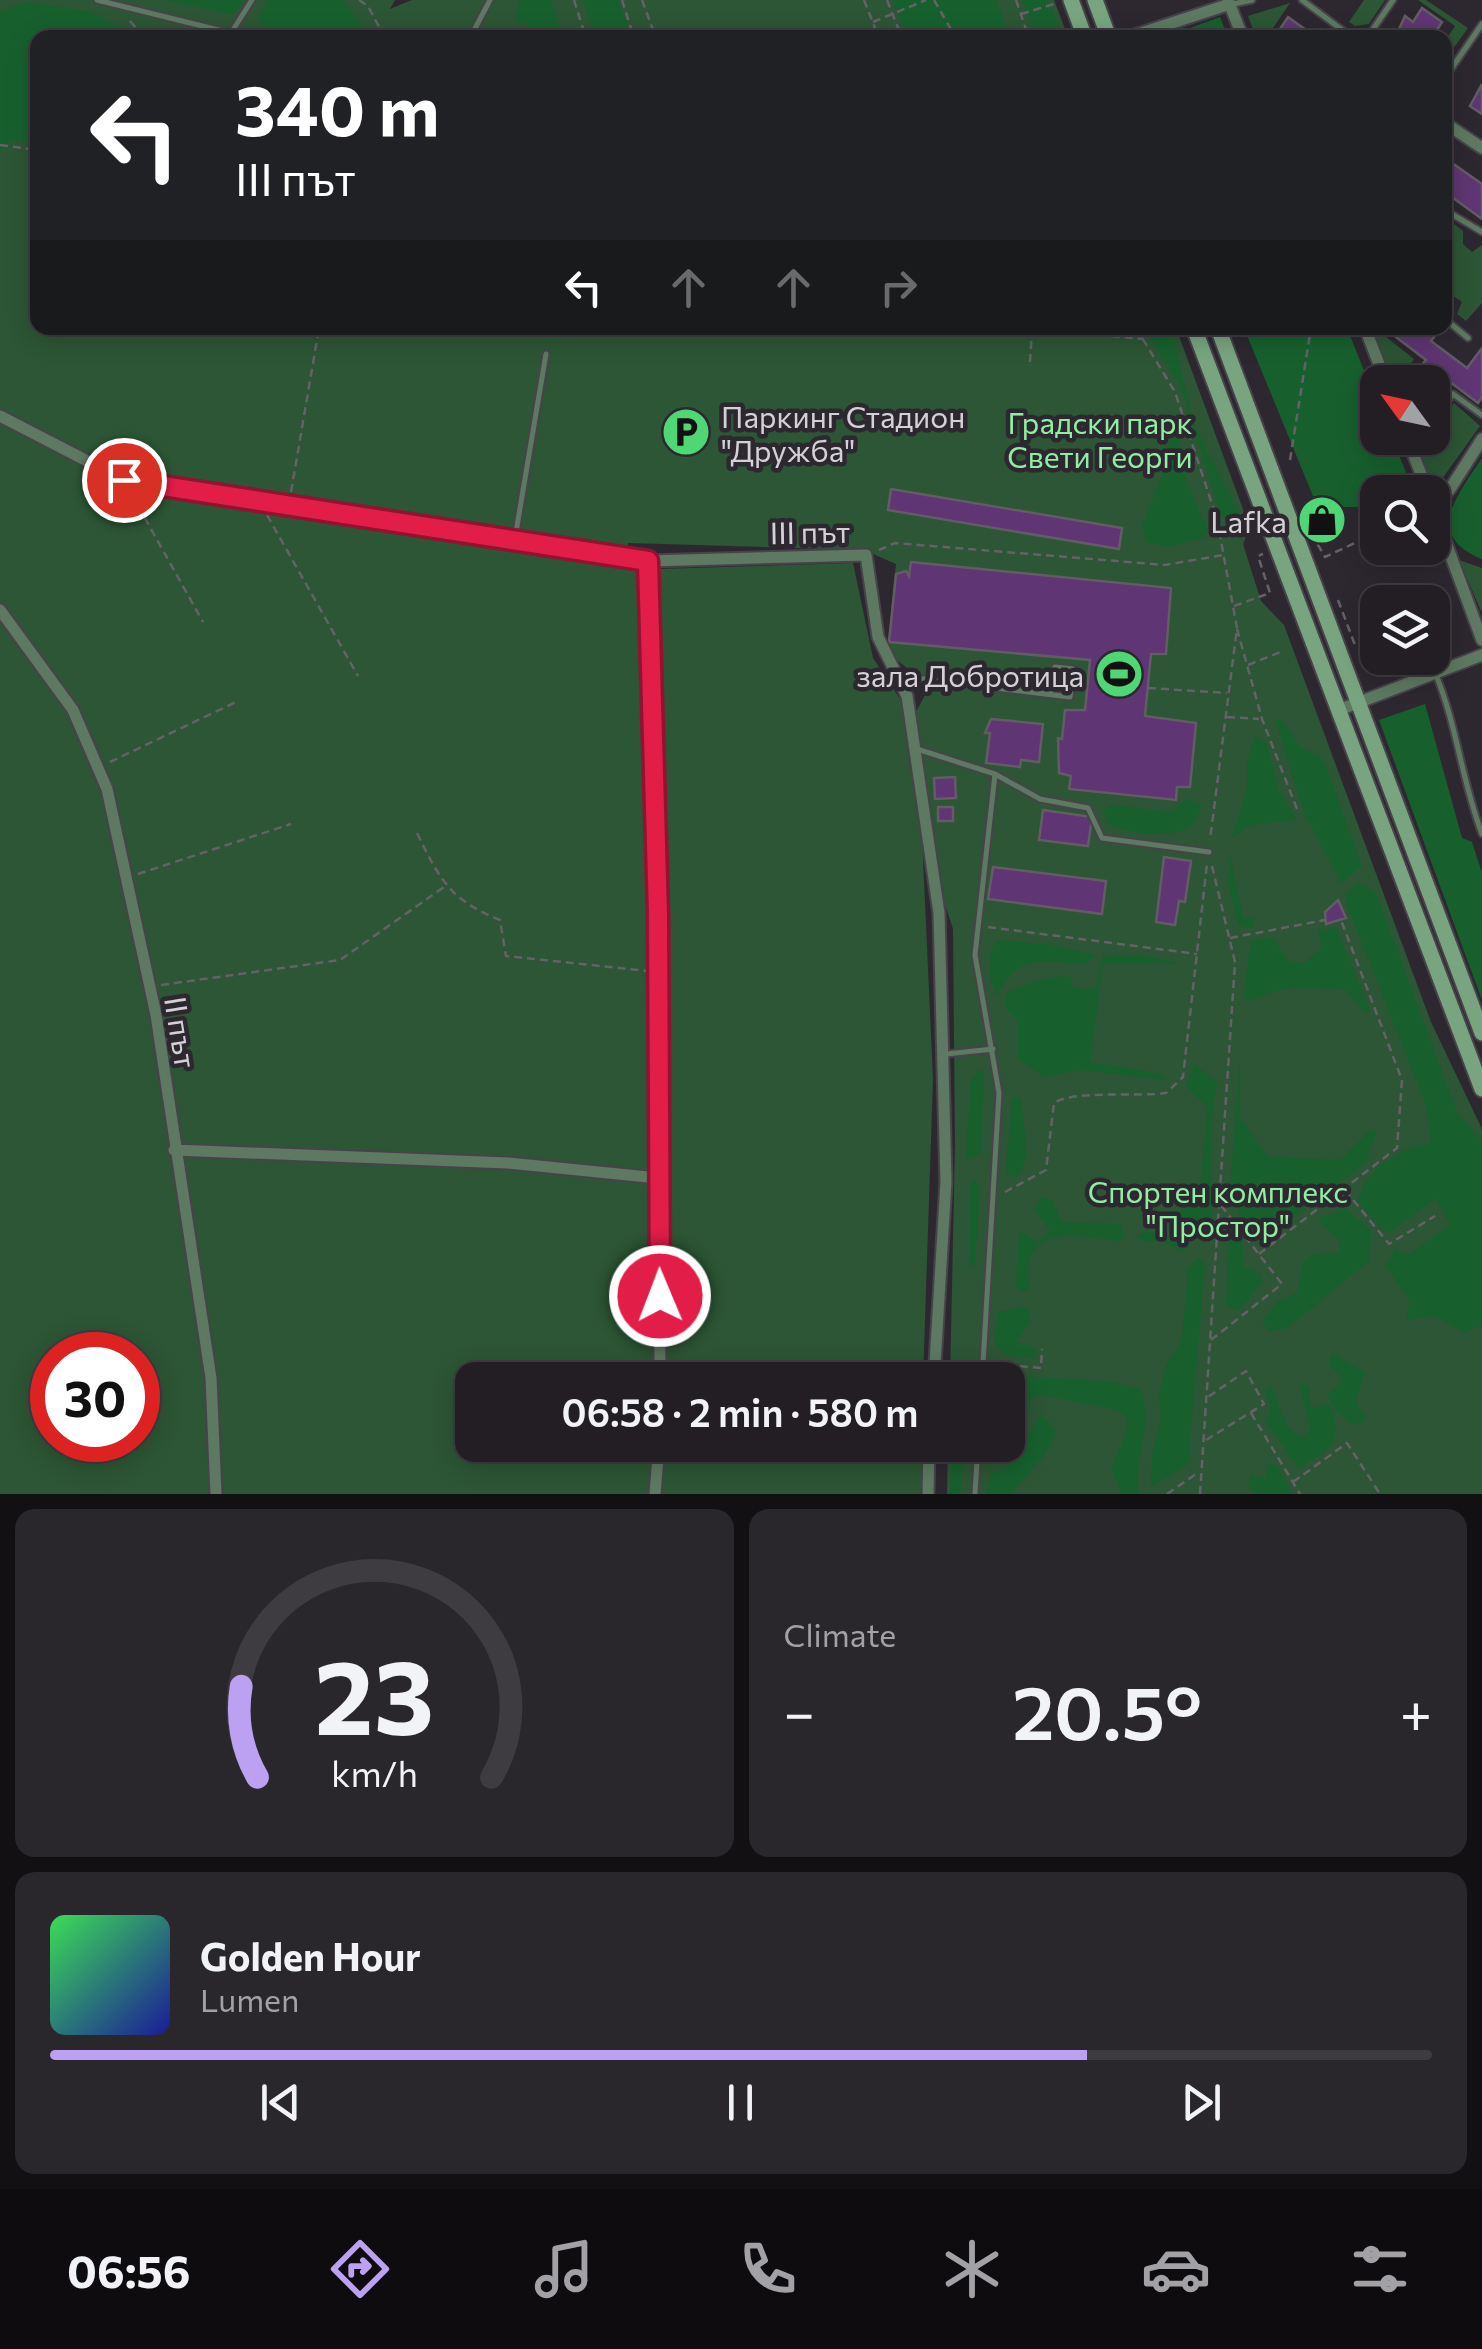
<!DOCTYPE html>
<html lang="en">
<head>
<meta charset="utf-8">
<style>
  :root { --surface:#221e24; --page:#2a272c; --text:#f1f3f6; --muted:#a2a2a6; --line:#3f3c41; --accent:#bca0f2 }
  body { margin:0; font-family:Commissioner,sans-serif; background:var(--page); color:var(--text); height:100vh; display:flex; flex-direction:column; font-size:38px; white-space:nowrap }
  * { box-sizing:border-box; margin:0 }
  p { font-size:32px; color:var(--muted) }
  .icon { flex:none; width:55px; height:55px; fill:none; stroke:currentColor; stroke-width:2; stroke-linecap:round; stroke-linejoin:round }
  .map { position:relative; height:1494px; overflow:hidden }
  .sheet { display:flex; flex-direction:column; gap:15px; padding:15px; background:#131014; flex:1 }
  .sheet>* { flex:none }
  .guide { position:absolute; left:30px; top:30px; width:1422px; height:305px; border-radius:20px; box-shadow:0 5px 25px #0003,0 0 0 2px var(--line); background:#202124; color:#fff; overflow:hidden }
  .needle { width:65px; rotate:303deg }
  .fabs { position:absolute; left:1360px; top:365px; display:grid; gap:20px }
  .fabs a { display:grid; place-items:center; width:90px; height:90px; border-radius:20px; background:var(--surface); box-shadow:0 5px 25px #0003,0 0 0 2px var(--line); font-size:50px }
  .speed { position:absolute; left:30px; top:1332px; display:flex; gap:20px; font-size:50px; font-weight:700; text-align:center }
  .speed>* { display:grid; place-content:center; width:130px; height:130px; border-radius:50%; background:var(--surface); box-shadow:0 5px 25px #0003,0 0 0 2px var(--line); line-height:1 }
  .speed .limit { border:15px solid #d22; background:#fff; color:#111 }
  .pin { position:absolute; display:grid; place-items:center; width:85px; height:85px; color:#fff; margin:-42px; border:5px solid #fff; border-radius:50%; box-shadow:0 2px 10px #0007 }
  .me { position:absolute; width:110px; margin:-55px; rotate:359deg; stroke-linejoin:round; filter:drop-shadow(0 0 8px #0008) }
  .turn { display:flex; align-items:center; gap:35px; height:210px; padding:0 40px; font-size:45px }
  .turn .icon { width:130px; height:130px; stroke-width:2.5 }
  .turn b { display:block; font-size:70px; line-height:85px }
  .lanes { display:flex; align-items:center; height:95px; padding:0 40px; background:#0003; justify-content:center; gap:50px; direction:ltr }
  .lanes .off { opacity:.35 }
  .big { font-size:75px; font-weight:600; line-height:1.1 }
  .sheet .tile { flex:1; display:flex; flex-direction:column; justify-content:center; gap:15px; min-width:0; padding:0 35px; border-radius:20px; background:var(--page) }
  .sheet .dial { align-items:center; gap:0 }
  .dial svg { height:260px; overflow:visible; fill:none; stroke:var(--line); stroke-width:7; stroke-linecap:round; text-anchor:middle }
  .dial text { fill:var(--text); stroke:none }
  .song { display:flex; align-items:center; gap:30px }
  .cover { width:120px; height:120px; border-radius:15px; background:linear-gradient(135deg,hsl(130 70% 55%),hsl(240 70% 35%)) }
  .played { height:10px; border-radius:5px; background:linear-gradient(90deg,var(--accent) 75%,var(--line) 75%) }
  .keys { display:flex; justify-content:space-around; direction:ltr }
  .heat { display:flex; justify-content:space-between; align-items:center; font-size:55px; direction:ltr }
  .sheet .tiles { flex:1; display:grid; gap:15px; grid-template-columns:1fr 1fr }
  .tile:last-child { grid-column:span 2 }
  .trip { position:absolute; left:455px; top:1362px; width:570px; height:100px; border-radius:20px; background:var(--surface); box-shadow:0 5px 25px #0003,0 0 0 2px var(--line); font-weight:600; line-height:100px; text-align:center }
  .tab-bar { display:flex; height:160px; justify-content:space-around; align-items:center; background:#0e0c0e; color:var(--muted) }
  .tab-bar .icon { width:70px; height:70px }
  .tab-bar .on { color:var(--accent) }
  .tab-bar b { font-size:45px; color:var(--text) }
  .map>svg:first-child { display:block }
  .green { fill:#2c5635; fill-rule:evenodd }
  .forest { fill:#17602e }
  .building { fill:#5f3673; stroke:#625c65; stroke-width:2.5 }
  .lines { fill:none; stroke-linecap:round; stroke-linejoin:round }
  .service-casing { stroke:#48434b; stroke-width:9 }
  .minor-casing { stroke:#48434b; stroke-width:15 }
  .secondary-casing { stroke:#48434b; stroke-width:19 }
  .path { stroke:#656168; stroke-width:2.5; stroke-dasharray:8 5; stroke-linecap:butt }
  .service { stroke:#5d7961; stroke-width:5 }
  .minor { stroke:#5d7961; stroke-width:11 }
  .secondary { stroke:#78a580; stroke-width:15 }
  .route-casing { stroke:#92132f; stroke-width:25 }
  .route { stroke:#e11d48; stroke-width:18 }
  .labels { text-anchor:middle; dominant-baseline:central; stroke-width:9; stroke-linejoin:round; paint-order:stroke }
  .poi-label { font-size:30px; fill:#d4d1d6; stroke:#2d2830; text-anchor:end }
  .park-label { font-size:30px; fill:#90eea3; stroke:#2d2830 }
  .street-label { font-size:30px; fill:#d4d1d6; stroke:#2d2830 }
</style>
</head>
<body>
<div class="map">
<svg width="1482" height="1494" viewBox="0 0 1482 1494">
  <rect width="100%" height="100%" fill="#2d2830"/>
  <path class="green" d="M0,0H395L390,9L412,0H1054L1068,37L38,38V328H1176L1250,528L1243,544L1261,601L1284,625L1431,1022L1482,1129V1494H947L948,1445H1008V1380H950L955,1145L953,929L940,889L916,712L924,697L926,682L894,658L888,642L896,564L864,550L628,543L626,570L853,563L873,658L902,702L922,836L933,1079L923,1380H472V1445H922L921,1494H0ZM52,1355H138V1440H52Z
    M1364,0H1385L1369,24L1355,26L1349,22Z
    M1418,0H1426L1468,28L1445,60V41L1455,26Z
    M1290,3L1267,37H1256L1248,16Z
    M1445,217L1463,231V244L1472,252L1482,245V303L1466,321L1457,314L1462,302L1445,290Z
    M1369,328H1384L1381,333L1414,359L1401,378L1405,382H1390Z
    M1433,403L1446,413L1454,403L1480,426L1439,483L1427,478L1412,438H1432Z
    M1459,560L1482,568V613Z"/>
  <path class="forest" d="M163,0H245L233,14Z
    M267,0H343L370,37H292L266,28L258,20Z
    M520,0H551L563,37H538L527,24L515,20Z
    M584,0H618L631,37H595Z
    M893,0H996L1010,37H908Z
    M1022,0H1048L1062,37H1038Z
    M27,2L88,11L127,31L190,37L38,38L37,140L9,142L0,152V12Z
    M1220,17L1228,37H1166Z
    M1144,328H1170L1195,425L1239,513L1232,530L1220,513L1181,387Z
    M1244,328H1347L1377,403L1378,438H1392L1414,492H1378L1377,507H1324L1313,496Z
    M1174,415L1186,480L1208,530L1204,537C1185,544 1165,550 1146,541L1142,525L1162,476Z
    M1482,458V559C1423,535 1457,496 1482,458Z
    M1425,704L1462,838L1472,842L1482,873V1000L1379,720Z
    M1275,720H1282L1300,747L1320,756L1327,768L1362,866L1341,883L1304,812Z
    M1255,736L1266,742L1278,788L1296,820L1251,825L1232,838L1247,787V762Z
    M1187,799L1201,804C1198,845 1138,835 1111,826L1103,811L1112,805L1171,812Z
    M1230,856L1243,918H1252L1255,924L1250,928L1238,925L1228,884Z
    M1358,883L1374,891L1378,898L1457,1113L1482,1141V1324L1465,1333L1434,1316L1406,1320L1410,1302L1386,1265L1395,1249L1408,1255L1450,1225L1436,1198L1390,1232L1381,1229L1358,1201C1362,1173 1405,1143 1431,1144L1427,1108L1346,903V893Z
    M1336,928L1371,1012L1364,1011L1345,990C1313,987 1279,984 1252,1001L1244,998L1250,941L1273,937L1287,961L1304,963L1322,948L1318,930Z
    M1002,940L1052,945L1095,955L1086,964C1044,963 1020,950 998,995C988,984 986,955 995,943Z
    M1103,955L1145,956L1182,964L1103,963L1090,1062L1163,1074L1166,1080L1081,1070L1044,1077L1018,1058L1017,1020L1005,1008V995C1026,983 1046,976 1070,976L1073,988L1096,989Z
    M1240,1057V1118L1268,1157L1341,1160L1369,1131L1377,1132L1366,1162L1265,1239L1242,1219L1230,1188Z
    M1194,1064L1217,1082L1212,1114L1211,1219L1195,1232L1179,1228L1175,1218L1178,1211L1199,1198L1208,1108L1186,1086Z
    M980,1070L984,1072L981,1152L969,1159L966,1154L971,1080Z
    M1012,1098L1021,1099L1027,1154L1021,1172L1014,1177L1006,1171Z
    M974,1180L980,1186L975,1263L969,1267V1188Z
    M1041,1197L1052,1200L1061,1222L1121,1224L1124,1236L1120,1241C1094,1239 1042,1223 1030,1259C1026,1269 1030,1282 1028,1292H1022L1016,1286L1019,1231L1038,1242L1050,1231L1035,1210Z
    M1345,1208L1371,1231L1369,1261L1287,1328L1269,1331L1262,1322L1278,1301L1297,1293L1303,1261L1313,1254L1339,1253V1241L1318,1219Z
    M1146,1231L1183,1240L1189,1246L1181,1252L1164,1242H1143L1137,1236Z
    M1229,1231C1248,1236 1241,1254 1244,1266L1261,1274L1263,1281L1239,1310L1228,1307L1226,1302Z
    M1198,1258L1205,1264L1188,1464L1151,1487L1152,1453L1161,1421L1159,1395L1166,1366L1182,1340L1188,1268Z
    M1021,1307L1030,1310L1029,1323L1017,1341L1037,1349L1036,1358L1004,1355L995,1343L998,1312Z
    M1331,1353L1365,1372L1356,1401L1366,1419L1358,1425C1345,1424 1331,1406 1328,1394L1344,1380L1330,1366Z
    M1021,1376L1113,1382L1141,1389C1154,1427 1133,1457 1139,1494H1122L1111,1468L1127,1431V1417L1117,1410L1042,1395L1031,1397C1029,1419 1023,1446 1001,1457L992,1452L989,1445H1008L1005,1380Z
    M1299,1382L1309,1387L1311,1408L1330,1404C1344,1443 1331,1449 1298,1468L1267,1422L1271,1406L1264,1392L1271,1386L1287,1425L1297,1435H1306L1310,1429Z
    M1041,1415L1056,1430L1049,1449L1011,1494H986L991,1473L1006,1469Z
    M952,1445H964L960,1494H950Z
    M1269,1463L1278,1467L1293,1494H1257L1248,1488L1251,1476L1265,1478Z"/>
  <path class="building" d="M1422,8L1442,22L1432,38H1395L1405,16L1413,22Z
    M1288,17L1309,32L1308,38H1274Z
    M1482,84V114L1470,106Z
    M1445,158L1482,184V219L1445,192Z
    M1390,328H1430L1437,333L1431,341L1467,368L1482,348V397L1478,403L1450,382L1444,391L1417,370L1426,360L1388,331Z
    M891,489L1122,528L1119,549L888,510Z
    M911,562L1171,588L1166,654H1151L1145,716L1196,723L1190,787H1177L1176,800L1069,789L1071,776L1059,773L1058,738L1062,739L1065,710H1085L1090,660L889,642L896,574L906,571L909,576Z
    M991,719L1043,724L1039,762L1021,760L1020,767L986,763L990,733H985Z
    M955,777L956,798L935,799L934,778Z
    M938,807H953V821H938Z
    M1043,810L1092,817L1088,846L1039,840Z
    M1164,857L1191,861L1185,902L1179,901L1175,925L1156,922Z
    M993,867L1106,881L1102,914L988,899Z
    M1338,900L1346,918L1326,924L1325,912Z"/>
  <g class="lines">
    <g class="service-casing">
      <path id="service" d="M97,0L251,38
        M1302,0L1353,38
        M1233,4L1252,0
        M231,33L252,0
        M470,38L490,0
        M1367,38L1393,0
        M1445,78L1482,24
        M1445,210L1482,232
        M1445,319L1468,338
        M1413,375L1422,382
        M1432,390L1447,402L1453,394L1482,415
        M515,538L546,354
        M1436,675C1457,726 1462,782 1482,834
        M899,676L1070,697L1073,669L1055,667L1050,694
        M917,749L995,774L1040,799L1088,808L1102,838L1209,852
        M946,1054L993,1049
        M982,1380L999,1093L975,955L995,774
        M975,1494L978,1445"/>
    </g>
    <g class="minor-casing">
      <path id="minor" d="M1228,0L1243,38
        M1126,38L1230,4
        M1445,123L1482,148
        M1365,328L1386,382
        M0,416L124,480L648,561L866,555L878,637L907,696L939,913L946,1182L934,1380
        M1407,438L1428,492
        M1432,505L1482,640
        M1433,506L1450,489L1482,439
        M648,561L658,914L660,1380
        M0,610L73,710L107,789L156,1015L211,1378L216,1494
        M1339,710L1482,655
        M174,1150L508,1163L658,1178
        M655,1494L659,1445
        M928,1494L929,1445"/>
    </g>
    <g class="secondary-casing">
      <path id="secondary" d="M1071,0L1085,38
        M1095,0L1109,38
        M1194,328L1482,1089
        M1218,328L1482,1033"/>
    </g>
    <path class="path" d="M359,0L368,6L385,38
      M574,0L586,38
      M622,0L634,38
      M642,0L656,38
      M864,0L879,38
      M887,0L902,38
      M934,0L956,38
      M1016,0L1029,38
      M1021,14L1054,4
      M130,21L145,38
      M873,22L926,0
      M0,145L38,150
      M1021,328L1144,339
      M1136,328L1175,392L1217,519L1237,628L1210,840
      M1030,362L1032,331
      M1290,460L1311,328
      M291,492L319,328
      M132,495L203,622
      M267,515L358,676
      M1311,533L1325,557L1378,532
      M879,550L895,543L1165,565L1223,555
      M1338,600L1355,645
      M1234,606L1270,593L1258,556L1263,554
      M1237,629L1262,719L1297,809
      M1248,665L1283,651
      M1148,688L1227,693
      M1227,717L1259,719
      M110,762L236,702
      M417,833C440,880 450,900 500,920L506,956L647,971
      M138,874L291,824
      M988,927L1197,954
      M1230,938L1325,920
      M161,985L340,960L444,887
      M1345,1190L1389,1244L1435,1216
      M1005,1192L1046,1170L1054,1103C1073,1090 1137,1097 1166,1093L1183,1077L1207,864
      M1259,1254L1397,1148L1402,1080L1341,920
      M1211,1340L1282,1284L1220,1204
      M994,1364L1041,1368L1042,1349
      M1251,1413L1300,1494
      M1206,1440L1264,1404L1246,1371L1208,1397
      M1293,1482L1347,1443L1380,1494
      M1167,1494L1199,1472
      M1200,1494L1235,962L1211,862"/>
    <use href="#service" class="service"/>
    <use href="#minor" class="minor"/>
    <use href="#secondary" class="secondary"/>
  </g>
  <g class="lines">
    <g class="route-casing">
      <path id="route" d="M124,480L648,561L658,914L660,1296"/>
    </g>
    <use href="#route" class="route"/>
  </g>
  <defs>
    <g id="parking-disc" transform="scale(2.5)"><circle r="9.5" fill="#4fd675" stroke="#2d2830"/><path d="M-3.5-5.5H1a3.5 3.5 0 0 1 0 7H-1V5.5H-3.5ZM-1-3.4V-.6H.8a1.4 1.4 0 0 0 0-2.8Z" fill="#111"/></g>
    <g id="shop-disc" transform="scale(2.5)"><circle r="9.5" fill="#4fd675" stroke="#2d2830"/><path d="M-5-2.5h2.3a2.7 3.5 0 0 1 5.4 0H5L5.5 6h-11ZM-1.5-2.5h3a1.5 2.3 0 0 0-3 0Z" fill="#111"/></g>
    <g id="stadium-disc" transform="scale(2.5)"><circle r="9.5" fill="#4fd675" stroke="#2d2830"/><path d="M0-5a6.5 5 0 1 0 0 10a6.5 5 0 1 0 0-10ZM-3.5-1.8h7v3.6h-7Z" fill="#111"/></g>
  </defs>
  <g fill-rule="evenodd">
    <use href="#parking-disc" x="686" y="432"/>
    <use href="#shop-disc" x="1322" y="520"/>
    <use href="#stadium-disc" x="1119" y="674"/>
  </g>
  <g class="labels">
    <g class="poi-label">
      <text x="721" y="415" text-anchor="start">Паркинг Стадион<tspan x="721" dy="34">"Дружба"</tspan></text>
      <text x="1287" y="520">Lafka</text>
      <text x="1084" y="674">зала Добротица</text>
    </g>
    <g class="park-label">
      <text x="1100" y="421">Градски парк<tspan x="1100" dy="34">Свети Георги</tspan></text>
      <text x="1218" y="1190">Спортен комплекс<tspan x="1218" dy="34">"Простор"</tspan></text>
    </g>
    <g class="street-label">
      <text transform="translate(810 531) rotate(-1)">ІІІ път</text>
      <text transform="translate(182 1032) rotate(81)">ІІ път</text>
    </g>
  </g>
</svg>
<div class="fabs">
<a><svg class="needle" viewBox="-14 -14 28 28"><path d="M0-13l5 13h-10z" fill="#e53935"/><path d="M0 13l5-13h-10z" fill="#a2a2a6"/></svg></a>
<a><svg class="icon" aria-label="search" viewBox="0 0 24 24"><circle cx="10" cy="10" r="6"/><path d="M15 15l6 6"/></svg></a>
<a><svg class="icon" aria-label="layers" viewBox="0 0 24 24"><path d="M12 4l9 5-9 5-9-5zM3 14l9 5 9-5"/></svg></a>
</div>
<div class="speed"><div class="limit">30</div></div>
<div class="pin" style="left:124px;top:480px;background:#d93025"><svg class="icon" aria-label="arrive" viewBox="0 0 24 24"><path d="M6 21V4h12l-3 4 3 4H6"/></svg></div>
<svg class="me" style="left:660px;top:1296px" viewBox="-20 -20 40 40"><circle r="17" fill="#e11d48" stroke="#fff" stroke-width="3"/><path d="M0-11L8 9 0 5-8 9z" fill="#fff"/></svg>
<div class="trip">06:58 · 2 min · 580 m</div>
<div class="guide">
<div class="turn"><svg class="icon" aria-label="left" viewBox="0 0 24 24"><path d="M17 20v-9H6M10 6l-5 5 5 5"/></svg><div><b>340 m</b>ІІІ път</div></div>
<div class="lanes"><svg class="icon" aria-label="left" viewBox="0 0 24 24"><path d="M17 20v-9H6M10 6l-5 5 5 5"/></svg><svg class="icon off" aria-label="ahead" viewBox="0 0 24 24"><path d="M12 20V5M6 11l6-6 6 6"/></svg><svg class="icon off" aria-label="ahead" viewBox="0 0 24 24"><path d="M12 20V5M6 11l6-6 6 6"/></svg><svg class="icon off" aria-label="right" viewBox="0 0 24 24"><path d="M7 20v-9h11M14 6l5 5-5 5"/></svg></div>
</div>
</div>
<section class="sheet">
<div class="tiles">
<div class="tile dial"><svg viewBox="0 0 100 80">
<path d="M14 69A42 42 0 1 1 86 69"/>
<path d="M14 69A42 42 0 0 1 9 41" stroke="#bca0f2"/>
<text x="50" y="56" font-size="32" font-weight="700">23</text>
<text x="50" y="72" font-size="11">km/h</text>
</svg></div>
<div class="tile"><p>Climate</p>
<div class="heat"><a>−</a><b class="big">20.5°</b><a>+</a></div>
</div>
<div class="tile">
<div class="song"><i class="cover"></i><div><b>Golden Hour</b><p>Lumen</p></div></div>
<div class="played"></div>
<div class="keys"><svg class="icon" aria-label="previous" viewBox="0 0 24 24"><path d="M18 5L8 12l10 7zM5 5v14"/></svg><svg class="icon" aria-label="pause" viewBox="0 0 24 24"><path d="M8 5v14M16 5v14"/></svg><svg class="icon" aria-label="next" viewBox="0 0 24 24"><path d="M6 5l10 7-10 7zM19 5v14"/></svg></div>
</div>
</div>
</section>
<nav class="tab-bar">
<b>06:56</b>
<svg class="icon on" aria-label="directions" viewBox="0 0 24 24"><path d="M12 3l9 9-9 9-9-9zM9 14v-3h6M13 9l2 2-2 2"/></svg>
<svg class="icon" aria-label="music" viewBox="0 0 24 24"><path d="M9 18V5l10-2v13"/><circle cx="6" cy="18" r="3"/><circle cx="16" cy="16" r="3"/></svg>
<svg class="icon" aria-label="phone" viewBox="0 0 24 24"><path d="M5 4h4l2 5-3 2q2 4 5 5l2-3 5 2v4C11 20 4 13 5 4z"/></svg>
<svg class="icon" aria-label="climate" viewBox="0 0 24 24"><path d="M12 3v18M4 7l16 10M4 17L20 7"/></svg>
<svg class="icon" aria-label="car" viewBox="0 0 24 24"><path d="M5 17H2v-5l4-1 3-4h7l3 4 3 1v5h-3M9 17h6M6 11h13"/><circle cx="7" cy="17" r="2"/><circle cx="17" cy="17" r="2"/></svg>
<svg class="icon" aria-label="filters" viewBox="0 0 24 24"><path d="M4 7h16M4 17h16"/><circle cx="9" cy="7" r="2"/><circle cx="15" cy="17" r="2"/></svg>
</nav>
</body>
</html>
